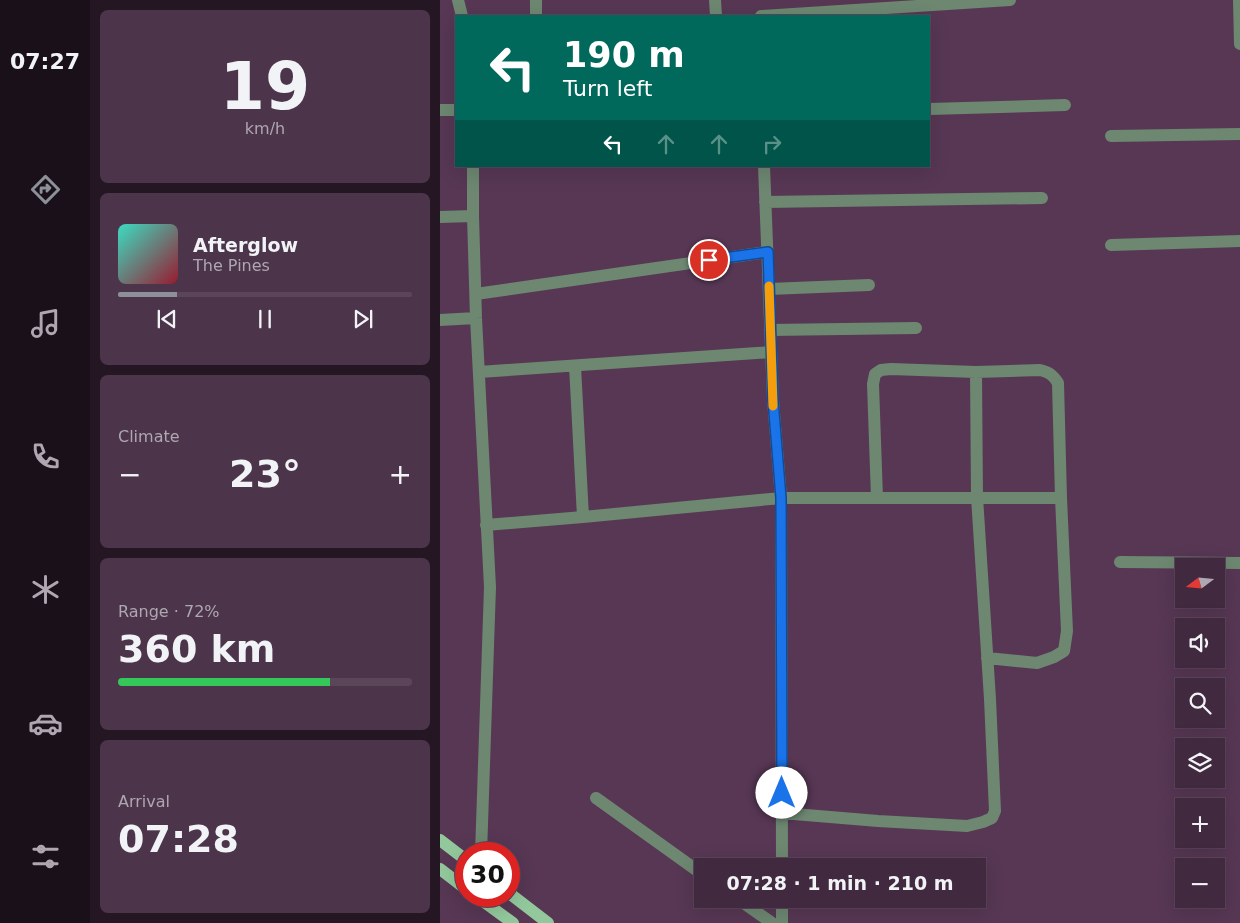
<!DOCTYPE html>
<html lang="en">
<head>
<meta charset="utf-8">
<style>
  :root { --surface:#41293f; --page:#4c354a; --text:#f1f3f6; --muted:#aea6b0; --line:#5a4559; --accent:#8c9099 }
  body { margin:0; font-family:"DejaVu Sans",sans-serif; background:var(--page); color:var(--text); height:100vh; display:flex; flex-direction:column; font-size:19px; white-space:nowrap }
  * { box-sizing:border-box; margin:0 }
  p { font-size:16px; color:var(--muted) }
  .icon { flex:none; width:28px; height:28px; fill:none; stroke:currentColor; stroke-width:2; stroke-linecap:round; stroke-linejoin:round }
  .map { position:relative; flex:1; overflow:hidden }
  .details { display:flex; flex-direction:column; gap:10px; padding:10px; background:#241723; width:350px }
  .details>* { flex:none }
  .hud { position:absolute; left:15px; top:15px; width:475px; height:152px; border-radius:0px; box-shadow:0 5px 20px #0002,0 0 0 1px var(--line); background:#00695c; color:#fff; overflow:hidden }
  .needle { width:32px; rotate:254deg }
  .buttons { position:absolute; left:735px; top:558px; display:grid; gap:10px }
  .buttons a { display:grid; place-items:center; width:50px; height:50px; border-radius:0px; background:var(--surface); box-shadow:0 5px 20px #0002,0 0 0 1px var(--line); font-size:25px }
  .speed { position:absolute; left:15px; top:842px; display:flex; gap:10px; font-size:25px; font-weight:700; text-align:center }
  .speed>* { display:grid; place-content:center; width:65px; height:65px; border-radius:50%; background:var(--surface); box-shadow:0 5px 20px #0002,0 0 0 1px var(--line); line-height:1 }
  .speed .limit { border:8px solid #d22; background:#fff; color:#111 }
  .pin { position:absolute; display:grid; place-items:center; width:42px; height:42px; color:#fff; margin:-21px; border:2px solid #fff; border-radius:50%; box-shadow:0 1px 5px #0007 }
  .me { position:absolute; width:55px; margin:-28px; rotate:0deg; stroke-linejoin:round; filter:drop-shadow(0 0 4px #0008) }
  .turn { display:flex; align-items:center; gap:18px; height:105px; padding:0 25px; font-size:22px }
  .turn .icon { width:65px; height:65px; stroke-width:2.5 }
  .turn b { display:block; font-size:35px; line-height:42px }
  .lanes { display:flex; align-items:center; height:48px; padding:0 25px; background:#0003; justify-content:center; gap:25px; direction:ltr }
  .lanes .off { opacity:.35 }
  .big { font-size:38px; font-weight:800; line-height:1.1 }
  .details .card { flex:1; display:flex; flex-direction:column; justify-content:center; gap:8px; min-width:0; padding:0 18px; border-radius:8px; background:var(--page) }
  .details .dial { align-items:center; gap:0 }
  .dial b { font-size:65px; line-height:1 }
  .song { display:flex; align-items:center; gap:15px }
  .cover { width:60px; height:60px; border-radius:8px; background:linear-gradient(135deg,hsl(170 70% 55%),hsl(350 70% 35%)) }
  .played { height:5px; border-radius:2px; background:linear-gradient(90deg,var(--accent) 20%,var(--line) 20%) }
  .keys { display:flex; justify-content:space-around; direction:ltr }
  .heat { display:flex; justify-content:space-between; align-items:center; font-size:28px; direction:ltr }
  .charge { height:8px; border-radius:4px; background:linear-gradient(90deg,#34c759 72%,var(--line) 0) }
  .trip { position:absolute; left:254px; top:858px; width:292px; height:50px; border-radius:0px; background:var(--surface); box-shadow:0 5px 20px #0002,0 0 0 1px var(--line); font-weight:800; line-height:50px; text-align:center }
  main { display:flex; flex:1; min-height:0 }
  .dock { display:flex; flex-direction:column; width:90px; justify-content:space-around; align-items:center; background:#1a1019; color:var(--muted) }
  .dock .icon { width:35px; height:35px }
  .dock .selected { color:var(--accent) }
  .dock b { font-size:22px; color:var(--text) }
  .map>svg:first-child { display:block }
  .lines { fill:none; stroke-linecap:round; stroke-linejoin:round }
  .minor { stroke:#6d8771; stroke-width:12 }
  .major { stroke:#93c89c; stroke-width:12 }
  .route-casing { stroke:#114b97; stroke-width:12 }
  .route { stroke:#1a73e8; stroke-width:9 }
  .slow { stroke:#f59e0b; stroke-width:9 }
</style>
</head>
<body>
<main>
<nav class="dock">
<b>07:27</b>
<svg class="icon selected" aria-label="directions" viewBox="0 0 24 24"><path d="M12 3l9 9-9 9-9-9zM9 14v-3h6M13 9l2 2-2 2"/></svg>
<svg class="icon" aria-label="music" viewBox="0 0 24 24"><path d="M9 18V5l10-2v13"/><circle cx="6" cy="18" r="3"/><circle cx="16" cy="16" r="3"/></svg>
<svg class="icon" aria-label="phone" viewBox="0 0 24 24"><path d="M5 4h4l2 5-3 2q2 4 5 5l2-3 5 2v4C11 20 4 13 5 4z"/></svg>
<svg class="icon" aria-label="climate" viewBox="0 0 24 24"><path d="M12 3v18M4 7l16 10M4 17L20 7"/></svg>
<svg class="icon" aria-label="car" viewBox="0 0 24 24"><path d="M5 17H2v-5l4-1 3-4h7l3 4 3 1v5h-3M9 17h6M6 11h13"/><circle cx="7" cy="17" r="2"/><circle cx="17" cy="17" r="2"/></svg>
<svg class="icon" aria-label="filters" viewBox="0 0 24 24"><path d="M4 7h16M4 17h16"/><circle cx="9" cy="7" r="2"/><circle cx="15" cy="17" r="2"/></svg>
</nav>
<section class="details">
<div class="card dial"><b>19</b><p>km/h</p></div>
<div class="card">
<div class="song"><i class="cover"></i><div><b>Afterglow</b><p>The Pines</p></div></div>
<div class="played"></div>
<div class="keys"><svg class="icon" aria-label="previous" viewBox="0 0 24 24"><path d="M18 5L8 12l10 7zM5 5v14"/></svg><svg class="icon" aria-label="pause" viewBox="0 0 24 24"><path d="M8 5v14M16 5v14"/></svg><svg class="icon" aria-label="next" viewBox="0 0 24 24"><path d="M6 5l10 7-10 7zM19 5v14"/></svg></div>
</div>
<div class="card"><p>Climate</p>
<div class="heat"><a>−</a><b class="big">23°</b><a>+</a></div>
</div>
<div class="card"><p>Range · 72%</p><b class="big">360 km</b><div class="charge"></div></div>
<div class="card"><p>Arrival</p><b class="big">07:28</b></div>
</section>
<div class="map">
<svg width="800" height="923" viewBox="0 0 800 923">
  <rect width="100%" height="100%" fill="#573754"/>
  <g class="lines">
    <path class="minor" d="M18,0L22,16
      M96,0V16
      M275,0L276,16
      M799,0L800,44
      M321,16L570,0
      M489,109L625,105
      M0,110H16
      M671,136L800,134
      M33,166V216L36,318L50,587L41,854
      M324,166L333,400L341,498L342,866
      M325,202L602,198
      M0,217L33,216
      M671,245L800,241
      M329,289L429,285
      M36,294L327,252
      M0,320L36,318
      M330,330L476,328
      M135,366L143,517
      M39,372L331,352
      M437,498L433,384L435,374L441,370L451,369L536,372L600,370C609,372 613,375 618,383L621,498L627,631L624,651L614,657L597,663L547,658
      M46,525L143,517L341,498H621
      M680,562L800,563
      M156,798L262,874
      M342,813L438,821L527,826L543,822L552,818L555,811L550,699L537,497L536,372
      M298,899L332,923
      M342,899V923"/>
    <path class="major" d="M0,840L26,860
      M0,869L26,889
      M69,893L108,923
      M36,896L73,923"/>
  </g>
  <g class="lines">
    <g class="route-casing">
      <path id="route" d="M269,260L328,252L333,400L341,498L342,793"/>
    </g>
    <use href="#route" class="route"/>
    <path class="slow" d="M329,286L333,406"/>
  </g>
</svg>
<div class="buttons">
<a><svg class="needle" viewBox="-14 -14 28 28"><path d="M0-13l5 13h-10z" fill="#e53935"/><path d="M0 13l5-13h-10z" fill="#aea6b0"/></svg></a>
<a><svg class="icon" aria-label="sound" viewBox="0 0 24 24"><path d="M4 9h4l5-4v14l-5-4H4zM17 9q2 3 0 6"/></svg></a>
<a><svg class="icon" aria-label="search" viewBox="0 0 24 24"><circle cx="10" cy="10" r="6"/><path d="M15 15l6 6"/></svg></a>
<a><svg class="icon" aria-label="layers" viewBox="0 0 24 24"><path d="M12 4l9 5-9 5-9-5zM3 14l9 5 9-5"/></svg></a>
<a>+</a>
<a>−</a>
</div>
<div class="speed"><div class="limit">30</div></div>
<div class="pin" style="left:269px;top:260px;background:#d93025"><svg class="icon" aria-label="arrive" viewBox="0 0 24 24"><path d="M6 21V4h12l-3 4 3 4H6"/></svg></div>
<svg class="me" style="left:342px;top:793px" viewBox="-20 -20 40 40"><circle r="19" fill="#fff"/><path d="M0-13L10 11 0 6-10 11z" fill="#1a73e8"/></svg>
<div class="trip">07:28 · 1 min · 210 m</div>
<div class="hud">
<div class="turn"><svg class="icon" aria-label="left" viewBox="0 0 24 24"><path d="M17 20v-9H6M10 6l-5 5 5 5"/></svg><div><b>190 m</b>Turn left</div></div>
<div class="lanes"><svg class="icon" aria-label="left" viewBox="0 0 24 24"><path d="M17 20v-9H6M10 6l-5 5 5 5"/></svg><svg class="icon off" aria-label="ahead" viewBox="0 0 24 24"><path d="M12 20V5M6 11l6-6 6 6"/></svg><svg class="icon off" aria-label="ahead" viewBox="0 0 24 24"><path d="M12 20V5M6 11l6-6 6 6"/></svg><svg class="icon off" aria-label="right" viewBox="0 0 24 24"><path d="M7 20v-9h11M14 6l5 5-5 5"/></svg></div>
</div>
</div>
</main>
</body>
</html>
